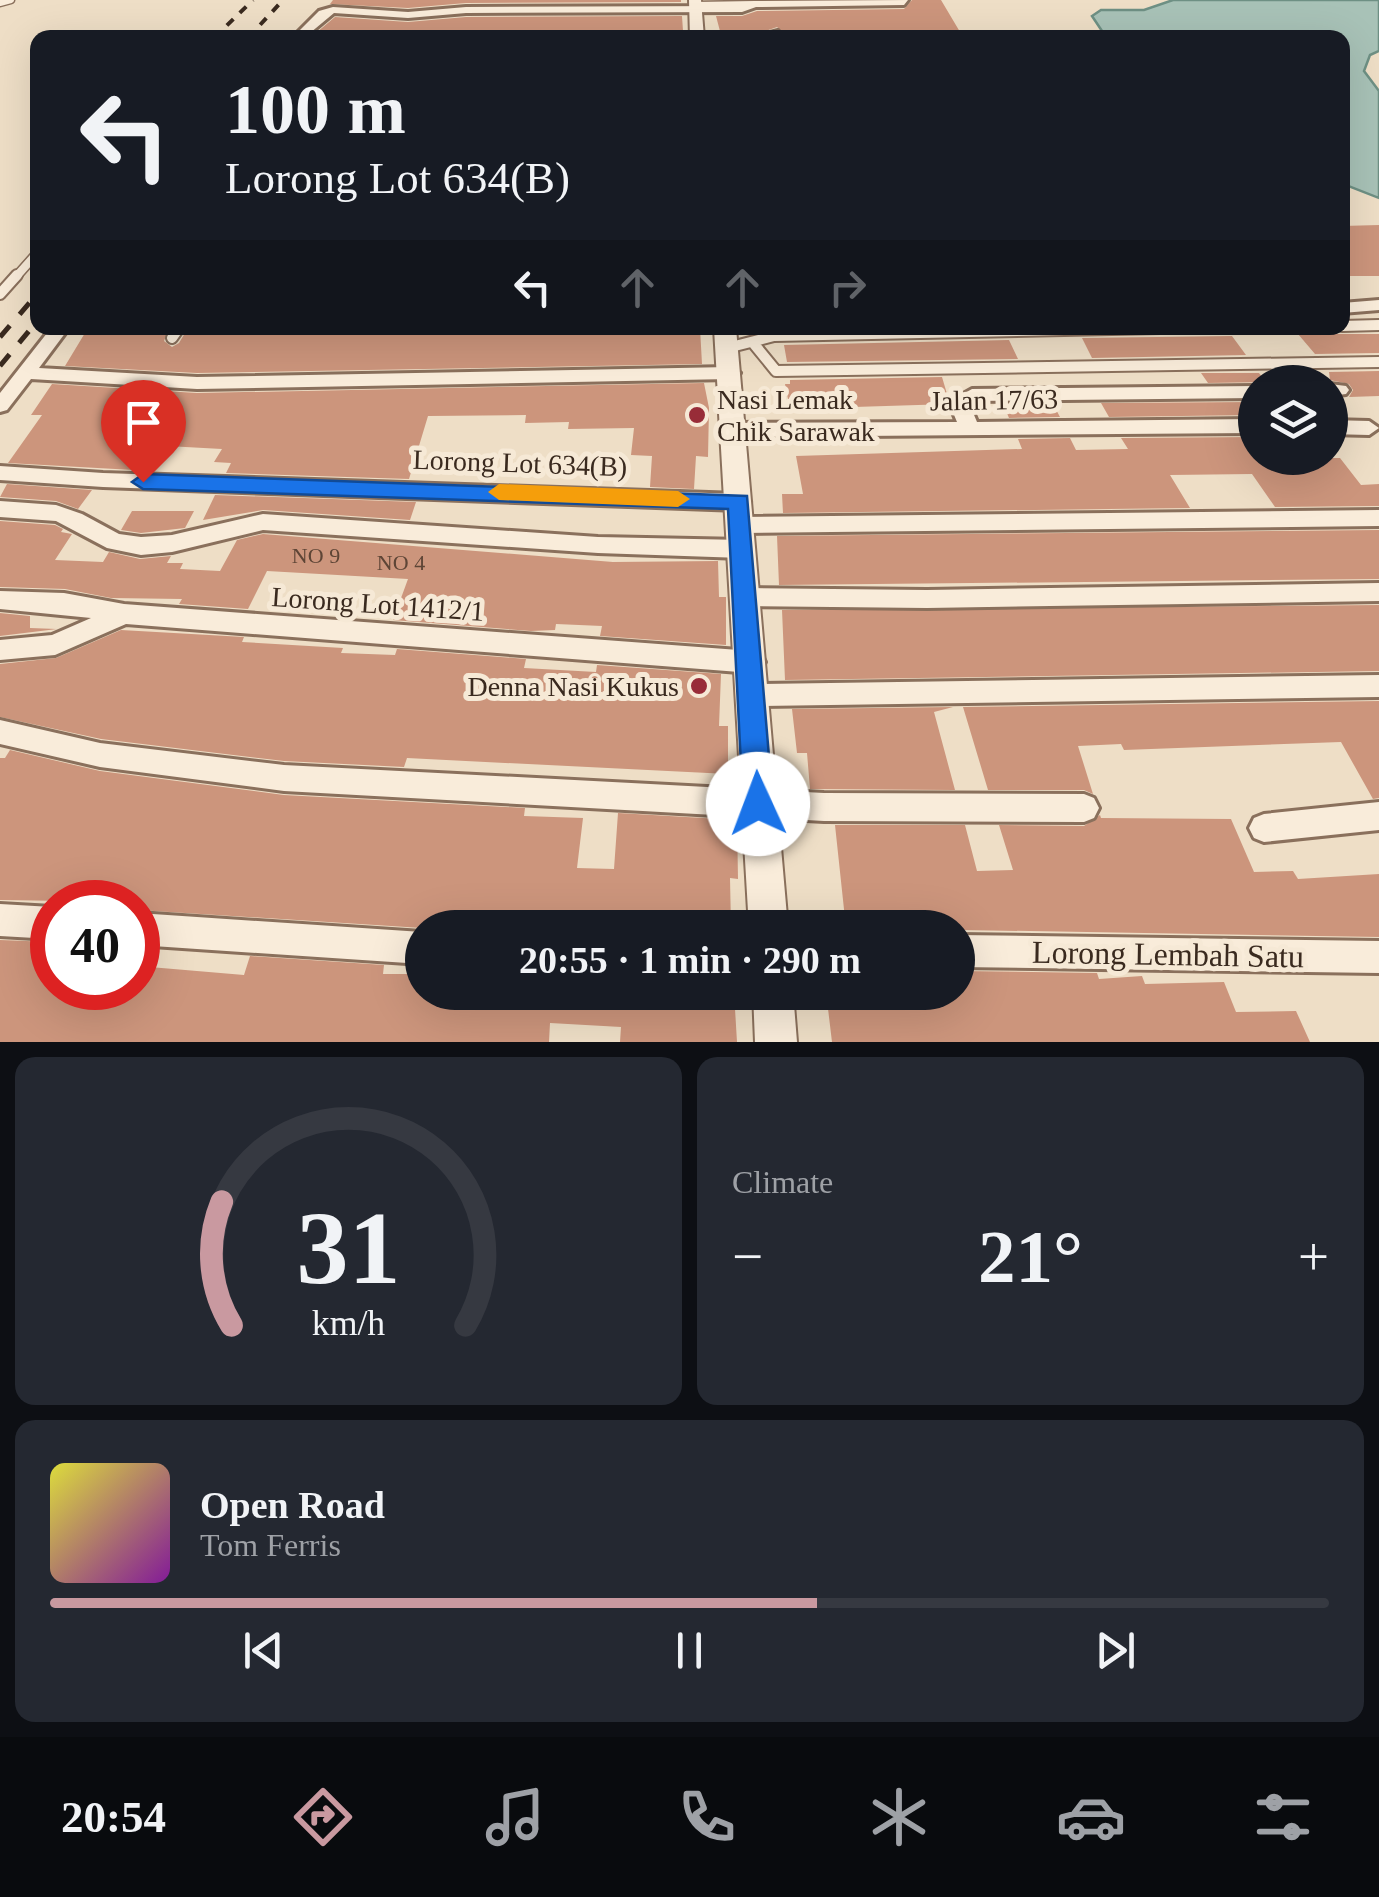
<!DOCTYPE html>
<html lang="en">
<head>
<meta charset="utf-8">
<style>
  :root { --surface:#171b24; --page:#242831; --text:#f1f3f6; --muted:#9ea1a6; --line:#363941; --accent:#c999a0 }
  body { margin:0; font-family:"Times New Roman",serif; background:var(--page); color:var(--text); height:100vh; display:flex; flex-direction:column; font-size:38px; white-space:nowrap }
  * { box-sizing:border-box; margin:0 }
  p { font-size:32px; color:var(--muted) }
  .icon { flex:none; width:55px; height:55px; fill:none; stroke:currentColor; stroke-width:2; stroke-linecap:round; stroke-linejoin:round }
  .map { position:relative; height:1042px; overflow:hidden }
  .details { display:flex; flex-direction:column; gap:15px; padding:15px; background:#0d0f14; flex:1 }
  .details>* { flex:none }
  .guide { position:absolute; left:30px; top:30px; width:1320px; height:305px; border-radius:20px; box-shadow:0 10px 40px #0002; background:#171b24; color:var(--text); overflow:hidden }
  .fabs { position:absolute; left:1238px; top:365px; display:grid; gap:20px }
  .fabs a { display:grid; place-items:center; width:110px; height:110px; border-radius:50%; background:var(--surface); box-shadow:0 10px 40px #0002; font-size:50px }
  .speed { position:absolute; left:30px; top:880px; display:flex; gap:20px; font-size:50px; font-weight:700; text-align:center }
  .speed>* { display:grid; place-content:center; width:130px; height:130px; border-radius:50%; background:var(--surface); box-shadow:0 10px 40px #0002; line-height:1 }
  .speed .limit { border:15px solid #d22; background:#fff; color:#111 }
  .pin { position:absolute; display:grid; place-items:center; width:85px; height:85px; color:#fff; margin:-102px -42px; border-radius:50% 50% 50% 0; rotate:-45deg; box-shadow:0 0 10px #0007 }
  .pin .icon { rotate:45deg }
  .me { position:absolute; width:110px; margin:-55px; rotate:358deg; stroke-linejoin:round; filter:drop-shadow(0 0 8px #0008) }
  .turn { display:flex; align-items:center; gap:35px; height:210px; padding:0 30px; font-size:45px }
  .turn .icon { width:130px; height:130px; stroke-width:2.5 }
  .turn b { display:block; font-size:70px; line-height:85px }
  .lanes { display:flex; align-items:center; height:95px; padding:0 30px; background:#0003; justify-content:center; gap:50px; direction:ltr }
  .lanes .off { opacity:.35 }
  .big { font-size:75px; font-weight:700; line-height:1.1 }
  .details .widget { flex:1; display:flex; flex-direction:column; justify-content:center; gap:15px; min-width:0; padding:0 35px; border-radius:20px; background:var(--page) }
  .details .dial { align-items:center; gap:0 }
  .dial svg { height:260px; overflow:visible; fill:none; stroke:var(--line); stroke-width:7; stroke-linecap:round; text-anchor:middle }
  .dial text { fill:var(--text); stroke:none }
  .song { display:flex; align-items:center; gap:30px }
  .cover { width:120px; height:120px; border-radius:15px; background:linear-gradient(135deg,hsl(60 70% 55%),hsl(290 70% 35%)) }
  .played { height:10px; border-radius:5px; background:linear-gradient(90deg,var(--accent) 60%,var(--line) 60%) }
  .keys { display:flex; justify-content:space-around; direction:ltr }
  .heat { display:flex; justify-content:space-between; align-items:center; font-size:55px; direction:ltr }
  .details .tiles { flex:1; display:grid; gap:15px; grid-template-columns:1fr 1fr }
  .widget:last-child { grid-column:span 2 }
  .trip { position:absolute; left:405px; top:910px; width:570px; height:100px; border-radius:50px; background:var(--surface); box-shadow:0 10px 40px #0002; font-weight:700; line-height:100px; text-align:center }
  .dock { display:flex; height:160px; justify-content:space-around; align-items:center; background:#090b0e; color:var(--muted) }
  .dock .icon { width:70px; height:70px }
  .dock .active { color:var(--accent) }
  .dock b { font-size:45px; color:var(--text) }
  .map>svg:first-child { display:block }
  .water { fill:#a8c2b7; stroke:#6e9084; stroke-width:2.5 }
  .building { fill:#cc957c }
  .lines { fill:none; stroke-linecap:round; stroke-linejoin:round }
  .service-far2-casing { stroke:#8a705c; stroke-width:9 }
  .service-far1-casing { stroke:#8a705c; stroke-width:11 }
  .service-casing { stroke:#8a705c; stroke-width:14 }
  .minor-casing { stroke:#8a705c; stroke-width:6 }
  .tertiary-casing { stroke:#8a705c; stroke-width:4 }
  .service-far2 { stroke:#f9ecda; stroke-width:6 }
  .service-far1 { stroke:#f9ecda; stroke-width:8 }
  .service { stroke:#f9ecda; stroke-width:10 }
  .minor { fill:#f9ecda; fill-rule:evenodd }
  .tertiary { fill:#f9ecda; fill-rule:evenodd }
  .rail-far1 { stroke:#3a2a1f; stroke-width:4; stroke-dasharray:9 9; stroke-linecap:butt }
  .rail { stroke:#3a2a1f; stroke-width:5; stroke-dasharray:15 15; stroke-linecap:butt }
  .route { fill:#1a73e8; stroke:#114b97; stroke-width:2.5 }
  .slow { fill:#f59e0b }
  .poi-dot { fill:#982c38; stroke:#f6e9d6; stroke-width:4 }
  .labels { text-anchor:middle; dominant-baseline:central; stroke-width:10; stroke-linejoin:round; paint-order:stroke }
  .number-label { font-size:22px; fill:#5e4536 }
  .poi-label { font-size:28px; fill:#3a2a1f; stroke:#f6e9d6; text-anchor:start }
  .street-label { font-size:28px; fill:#3a2a1f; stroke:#f6e9d6 }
  .near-street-label { font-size:32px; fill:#3a2a1f; stroke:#f6e9d6 }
</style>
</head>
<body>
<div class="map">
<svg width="1379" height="1042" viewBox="0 0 1379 1042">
  <rect width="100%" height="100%" fill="#eedec6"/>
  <path class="water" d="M1173,0H1379V51L1370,55L1364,71L1379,91V198L1343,184L1342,38L1106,37L1092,16L1101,10H1144Z"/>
  <path class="building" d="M333,0H681V2L466,3L408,8L330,4Z
    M912,0H941L963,37L840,38L838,34H785L777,27L754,35H721L716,16H742L757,11L904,9Z
    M682,16L683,31L491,30L476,31L473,38H310L335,17L408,22L466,17Z
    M1379,225V276H1342V226Z
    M88,328H169L164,341L172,347L179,343L188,328H700L702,364L197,373L65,366Z
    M1298,334H1379V353L1315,354Z
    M1232,336L1246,355L1092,358L1082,338Z
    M1009,340L1018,359L787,362L784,345Z
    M1379,371V396L1349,397L1353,390L1349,384L1330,380L1329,372Z
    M1201,373H1259L1266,382L1208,383Z
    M942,377L950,404L790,409L785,384H790V380Z
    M704,383L709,408L708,457L696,456L694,489L650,487L652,456L631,455L634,428L568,429L569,422L525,423L526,415L428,416L409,479L226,473L231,463L214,462L222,449L167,446L151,471L8,463L42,415H31L52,384L197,393Z
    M1255,402V415L1109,417L1101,403Z
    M1003,404H1053L1060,417L1009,418Z
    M1255,437V458H1340L1361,485L1379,484V506L1275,507L1252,474L1170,475L1190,508L783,513L782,494H803L796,456L1022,449L1018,439L1070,438L1076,450L1128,449L1121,438Z
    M7,484L92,490L78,509L56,501L0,497Z
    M215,495L416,502L410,520L263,510L203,520Z
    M132,511H194L185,528L141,533L121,530Z
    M0,521L55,525L63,529L61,532L72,534L55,560L103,562L109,552L140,559L171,556L167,563H183L180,569L220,571L237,540L263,534L613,562L718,561L719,597H726V645L600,636L602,626L556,624L555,630L531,631L393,620L408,579L267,571L248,609L179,604L182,599L111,598L65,589L0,587Z
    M1379,530V579L779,585L777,536Z
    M1379,605V671L785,680L782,610Z
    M0,613L30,616V628L57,629L0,636Z
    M121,630L244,637L242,642L343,648L341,653L395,655L397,649L526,659L524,668L596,672L597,665L721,674L719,726H728V774L407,758L404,767L284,761L101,739L0,717V664L56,658Z
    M1379,701V798L1373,799L1341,742L1124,750L1121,744L1078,746L1093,794L1084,790H988L963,707Z
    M953,707L934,712L955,790L810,789L807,753H797L792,709Z
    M10,750L100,771L284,795L525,808L524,816L583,818L577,868L614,869L618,813L737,820L738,879L730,878L731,928H422L138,910V902L0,900V758H5Z
    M1100,815L1101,818L1231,819L1254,872L1293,871L1298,879L1379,874V937L846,928L835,825H965L977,871L1013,870L999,825L1084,826Z
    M0,940L52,942V988H138V966L244,975L250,956L384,965L383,974H422V992H734L737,1042H620L621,1027L550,1023L549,1042H0Z
    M958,971L1097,973L1099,979L1142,976L1145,984L1224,982L1236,1012L1296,1011L1310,1042H832L826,992H958Z"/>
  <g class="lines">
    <g class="service-far2-casing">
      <path id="service-far2" d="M0,3L11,0
        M696,5L755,4"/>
    </g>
    <g class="service-far1-casing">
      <path id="service-far1" d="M15,278L38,252"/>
    </g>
    <g class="service-casing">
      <path id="service" d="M0,294L17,275
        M1342,326L1379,325
        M172,338L179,328
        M754,344L776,371L1379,362
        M727,348L774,336L1160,328"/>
    </g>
    <g class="minor-casing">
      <path id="minor" d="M908,0L904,5L756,7L742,12L466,13L408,18L334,13L304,38H292L319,11L333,7L408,12L466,7L741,6L755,1Z
        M778,31L782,36L757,38L758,36Z
        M581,33L711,35L716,38H576Z
        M1379,300V310L1342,313V303Z
        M51,328H69L39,368L197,377L730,367L740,373L730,379L197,389L31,379L7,410L0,412V393Z
        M1330,384L1346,386L1349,390L1346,394L1330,396Z
        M1255,386V398L975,401L972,410L977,422L1255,419V433L734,437L724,430L734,423L957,422L952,410L956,398L972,389Z
        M1330,420L1369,421L1379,428L1369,435L1330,434Z
        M0,466L103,473L739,494L750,502L739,510L103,487L0,480Z
        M0,501L56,505L82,514L119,534L141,537L172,535L263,514L598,537L742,540L750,543L754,549L750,555L742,558L598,553L263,530L172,552L141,555L107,548L56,521L0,517Z
        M1379,510V526L740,533L729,525L740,517Z
        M1379,583V601L927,608L746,606L737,604L734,597L737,590L746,588L927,590Z
        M0,591L64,593L124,604L752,651L761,654L765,662L761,670L752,673L126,624L55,655L0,660V640L52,635L91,618L0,609Z
        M1379,675V697L754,706L745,703L741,695L745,687L754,684Z
        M0,720L100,743L284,765L824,793L1084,794L1094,798L1099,808L1094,818L1084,822L824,821L284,791L100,767L0,744Z
        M1379,802V830L1264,842L1254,838L1249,828L1254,818L1264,814Z
        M0,904L52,907V939L0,936Z
        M138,913L422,932V964L138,945Z
        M958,935L1379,941V973L958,967Z"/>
    </g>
    <g class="tertiary-casing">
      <path id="tertiary" d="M689,0H701L704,38H690Z
        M714,328H736L788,928H749Z
        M753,992H793L797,1042H755Z"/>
    </g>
    <use href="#service-far2" class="service-far2"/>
    <use href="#service-far1" class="service-far1"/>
    <use href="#service" class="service"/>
    <use href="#minor" class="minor"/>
    <use href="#tertiary" class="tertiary"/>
    <path class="rail-far1" d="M214,38L253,0
      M248,38L283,0"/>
    <path class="rail" d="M0,337L38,293
      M0,366L38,320"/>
  </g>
  <path class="route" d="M143,474L747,496L773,804L768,814L758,818L748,814L743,804L728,509L143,489L132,482Z"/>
  <path class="slow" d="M499,484L678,491L690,499L678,507L499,500L488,492Z"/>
  <g class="poi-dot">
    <circle cx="697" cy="415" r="10"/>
    <circle cx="699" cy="686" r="10"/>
  </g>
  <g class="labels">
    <g class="number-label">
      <text x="316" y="555">NO 9</text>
      <text x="401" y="562">NO 4</text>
    </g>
    <g class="poi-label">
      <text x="717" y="399">Nasi Lemak<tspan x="717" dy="32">Chik Sarawak</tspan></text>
      <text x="679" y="686" text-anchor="end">Denna Nasi Kukus</text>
    </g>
    <g class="street-label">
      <text transform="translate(994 400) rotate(-1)">Jalan 17/63</text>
      <text transform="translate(520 463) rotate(2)">Lorong Lot 634(B)</text>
      <text transform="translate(378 604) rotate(4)">Lorong Lot 1412/1</text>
    </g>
    <g class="near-street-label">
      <text transform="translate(1168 954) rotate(1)">Lorong Lembah Satu</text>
    </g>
  </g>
</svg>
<div class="fabs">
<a><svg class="icon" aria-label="layers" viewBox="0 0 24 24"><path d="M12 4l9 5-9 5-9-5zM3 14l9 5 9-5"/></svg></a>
</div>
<div class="speed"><div class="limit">40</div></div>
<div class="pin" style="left:143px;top:482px;background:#d93025"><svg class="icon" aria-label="arrive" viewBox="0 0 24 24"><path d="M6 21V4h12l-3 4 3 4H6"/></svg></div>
<svg class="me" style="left:758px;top:804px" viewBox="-20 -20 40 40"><circle r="19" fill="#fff"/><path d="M0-13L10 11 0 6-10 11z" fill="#1a73e8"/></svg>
<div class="trip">20:55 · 1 min · 290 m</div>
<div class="guide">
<div class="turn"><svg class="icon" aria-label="left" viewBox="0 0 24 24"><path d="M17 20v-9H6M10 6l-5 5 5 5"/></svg><div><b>100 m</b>Lorong Lot 634(B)</div></div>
<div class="lanes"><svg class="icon" aria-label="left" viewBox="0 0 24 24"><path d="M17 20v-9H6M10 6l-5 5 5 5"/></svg><svg class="icon off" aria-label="ahead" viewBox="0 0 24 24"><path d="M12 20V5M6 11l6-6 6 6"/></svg><svg class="icon off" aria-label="ahead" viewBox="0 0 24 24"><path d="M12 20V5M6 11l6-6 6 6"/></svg><svg class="icon off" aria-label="right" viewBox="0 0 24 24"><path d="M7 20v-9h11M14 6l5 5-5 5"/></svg></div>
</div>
</div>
<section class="details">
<div class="tiles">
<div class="widget dial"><svg viewBox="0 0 100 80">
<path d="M14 69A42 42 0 1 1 86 69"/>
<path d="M14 69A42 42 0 0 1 11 31" stroke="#c999a0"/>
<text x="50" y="56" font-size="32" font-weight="700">31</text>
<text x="50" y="72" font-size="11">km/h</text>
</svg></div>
<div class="widget"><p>Climate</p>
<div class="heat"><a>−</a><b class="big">21°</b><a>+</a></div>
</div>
<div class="widget">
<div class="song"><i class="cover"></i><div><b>Open Road</b><p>Tom Ferris</p></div></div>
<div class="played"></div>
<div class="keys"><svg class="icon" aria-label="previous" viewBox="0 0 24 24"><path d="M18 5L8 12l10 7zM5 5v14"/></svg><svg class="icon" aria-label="pause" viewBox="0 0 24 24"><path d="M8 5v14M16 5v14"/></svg><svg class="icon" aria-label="next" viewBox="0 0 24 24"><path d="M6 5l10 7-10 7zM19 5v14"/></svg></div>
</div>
</div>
</section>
<nav class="dock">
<b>20:54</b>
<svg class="icon active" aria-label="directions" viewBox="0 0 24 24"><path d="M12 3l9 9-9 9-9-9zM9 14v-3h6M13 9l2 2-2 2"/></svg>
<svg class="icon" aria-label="music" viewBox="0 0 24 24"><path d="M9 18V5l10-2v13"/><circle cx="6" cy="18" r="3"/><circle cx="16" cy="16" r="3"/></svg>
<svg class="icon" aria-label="phone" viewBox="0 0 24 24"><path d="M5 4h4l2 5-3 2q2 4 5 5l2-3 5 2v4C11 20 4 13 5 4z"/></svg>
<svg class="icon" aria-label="climate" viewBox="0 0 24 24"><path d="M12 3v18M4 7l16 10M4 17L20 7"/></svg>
<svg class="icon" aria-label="car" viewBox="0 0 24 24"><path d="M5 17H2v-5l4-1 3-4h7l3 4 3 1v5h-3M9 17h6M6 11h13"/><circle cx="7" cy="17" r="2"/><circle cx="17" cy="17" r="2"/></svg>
<svg class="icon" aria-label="filters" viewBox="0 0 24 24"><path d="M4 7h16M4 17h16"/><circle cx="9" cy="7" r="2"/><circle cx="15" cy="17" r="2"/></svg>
</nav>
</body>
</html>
